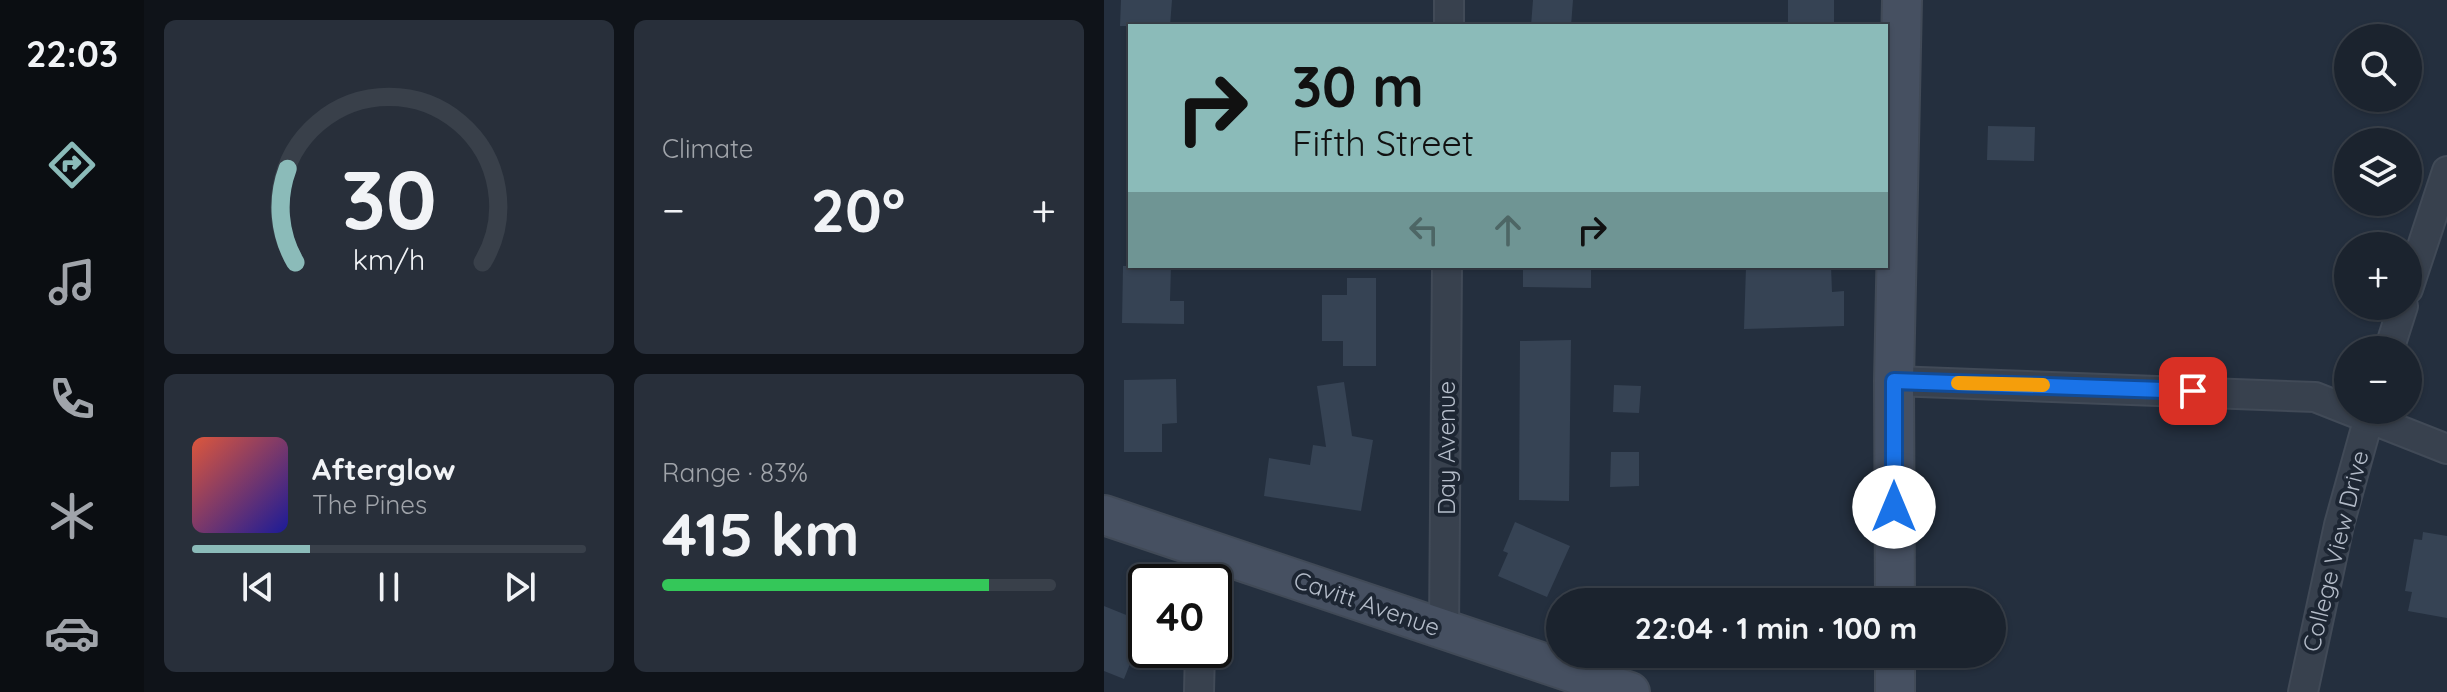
<!DOCTYPE html>
<html lang="en">
<head>
<meta charset="utf-8">
<style>
  :root { --surface:#1b232e; --page:#282f3a; --text:#f1f3f6; --muted:#a0a4aa; --line:#39404a; --accent:#8bbbb9 }
  body { margin:0; font-family:Quicksand,sans-serif; background:var(--page); color:var(--text); height:100vh; display:flex; flex-direction:column; font-size:30px; white-space:nowrap }
  * { box-sizing:border-box; margin:0 }
  p { font-size:26px; color:var(--muted) }
  .icon { flex:none; width:44px; height:44px; fill:none; stroke:currentColor; stroke-width:2; stroke-linecap:round; stroke-linejoin:round }
  .map { position:relative; flex:1; overflow:hidden }
  .details { display:flex; flex-direction:column; gap:20px; padding:20px; background:#0f1319; width:960px }
  .details>* { flex:none }
  .top-card { position:absolute; left:24px; top:24px; width:760px; height:244px; border-radius:0px; box-shadow:0 2px 6px #0004,0 0 0 2px var(--line); background:#8bbbb9; color:#111; overflow:hidden }
  .buttons { position:absolute; left:1230px; top:24px; display:grid; gap:16px }
  .buttons a { display:grid; place-items:center; width:88px; height:88px; border-radius:50%; background:var(--surface); box-shadow:0 2px 6px #0004,0 0 0 2px var(--line); font-size:40px }
  .speed { position:absolute; left:24px; top:564px; display:flex; gap:16px; font-size:40px; font-weight:700; text-align:center }
  .speed>* { display:grid; place-content:center; width:104px; height:104px; border-radius:50%; background:var(--surface); box-shadow:0 2px 6px #0004,0 0 0 2px var(--line); line-height:1 }
  .speed .limit { border:4px solid #111; border-radius:12px; background:#fff; color:#111 }
  .pin { position:absolute; display:grid; place-items:center; width:68px; height:68px; color:#fff; margin:-34px; border-radius:16px; box-shadow:0 4px 12px #0006 }
  .me { position:absolute; width:88px; margin:-44px; rotate:0deg; stroke-linejoin:round; filter:drop-shadow(0 0 6px #0008) }
  .turn { display:flex; align-items:center; gap:28px; height:168px; padding:0 32px; font-size:36px }
  .turn .icon { width:104px; height:104px; stroke-width:2.5 }
  .turn b { display:block; font-size:56px; line-height:68px }
  .lanes { display:flex; align-items:center; height:76px; padding:0 32px; background:#0003; justify-content:center; gap:40px; direction:ltr }
  .lanes .off { opacity:.35 }
  .big { font-size:60px; font-weight:700; line-height:1.1 }
  .details .tile { flex:1; display:flex; flex-direction:column; justify-content:center; gap:12px; min-width:0; padding:0 28px; border-radius:12px; background:var(--page) }
  .details .dial { align-items:center; gap:0 }
  .dial svg { height:208px; overflow:visible; fill:none; stroke:var(--line); stroke-width:7; stroke-linecap:round; text-anchor:middle }
  .dial text { fill:var(--text); stroke:none }
  .song { display:flex; align-items:center; gap:24px }
  .cover { width:96px; height:96px; border-radius:12px; background:linear-gradient(135deg,hsl(10 70% 55%),hsl(240 70% 35%)) }
  .played { height:8px; border-radius:4px; background:linear-gradient(90deg,var(--accent) 30%,var(--line) 30%) }
  .keys { display:flex; justify-content:space-around; direction:ltr }
  .heat { display:flex; justify-content:space-between; align-items:center; font-size:44px; direction:ltr }
  .charge { height:12px; border-radius:6px; background:linear-gradient(90deg,#34c759 83%,var(--line) 0) }
  .details .tiles { flex:1; display:grid; gap:20px; grid-template-columns:repeat(2,1fr) }
  .trip { position:absolute; left:442px; top:588px; width:460px; height:80px; border-radius:40px; background:var(--surface); box-shadow:0 2px 6px #0004,0 0 0 2px var(--line); font-weight:700; line-height:80px; text-align:center }
  main { display:flex; flex:1; min-height:0 }
  .tabs { display:flex; flex-direction:column; width:144px; justify-content:space-around; align-items:center; background:#0b0e12; color:var(--muted) }
  .tabs .icon { width:56px; height:56px }
  .tabs .current { color:var(--accent) }
  .tabs b { font-size:36px; color:var(--text) }
  .map>svg:first-child { display:block }
  .building { fill:#364354 }
  .lines { fill:none; stroke-linecap:round; stroke-linejoin:round }
  .street-casing { stroke:#414a57; stroke-width:32 }
  .secondary-casing { stroke:#414a57; stroke-width:42 }
  .street { stroke:#38414e; stroke-width:28 }
  .secondary { stroke:#465061; stroke-width:38 }
  .route-casing { stroke:#114b97; stroke-width:20 }
  .route { stroke:#1a73e8; stroke-width:14 }
  .slow { stroke:#f59e0b; stroke-width:14 }
  .labels { text-anchor:middle; dominant-baseline:central; stroke-width:8; stroke-linejoin:round; paint-order:stroke }
  .street-label { font-size:24px; fill:#b4bcc9; stroke:#1d2633 }
</style>
</head>
<body>
<main>
<nav class="tabs">
<b>22:03</b>
<svg class="icon current" aria-label="directions" viewBox="0 0 24 24"><path d="M12 3l9 9-9 9-9-9zM9 14v-3h6M13 9l2 2-2 2"/></svg>
<svg class="icon" aria-label="music" viewBox="0 0 24 24"><path d="M9 18V5l10-2v13"/><circle cx="6" cy="18" r="3"/><circle cx="16" cy="16" r="3"/></svg>
<svg class="icon" aria-label="phone" viewBox="0 0 24 24"><path d="M5 4h4l2 5-3 2q2 4 5 5l2-3 5 2v4C11 20 4 13 5 4z"/></svg>
<svg class="icon" aria-label="climate" viewBox="0 0 24 24"><path d="M12 3v18M4 7l16 10M4 17L20 7"/></svg>
<svg class="icon" aria-label="car" viewBox="0 0 24 24"><path d="M5 17H2v-5l4-1 3-4h7l3 4 3 1v5h-3M9 17h6M6 11h13"/><circle cx="7" cy="17" r="2"/><circle cx="17" cy="17" r="2"/></svg>
</nav>
<section class="details">
<div class="tiles">
<div class="tile dial"><svg viewBox="0 0 100 80">
<path d="M14 69A42 42 0 1 1 86 69"/>
<path d="M14 69A42 42 0 0 1 11 33" stroke="#8bbbb9"/>
<text x="50" y="56" font-size="32" font-weight="700">30</text>
<text x="50" y="72" font-size="11">km/h</text>
</svg></div>
<div class="tile"><p>Climate</p>
<div class="heat"><a>−</a><b class="big">20°</b><a>+</a></div>
</div>
<div class="tile">
<div class="song"><i class="cover"></i><div><b>Afterglow</b><p>The Pines</p></div></div>
<div class="played"></div>
<div class="keys"><svg class="icon" aria-label="previous" viewBox="0 0 24 24"><path d="M18 5L8 12l10 7zM5 5v14"/></svg><svg class="icon" aria-label="pause" viewBox="0 0 24 24"><path d="M8 5v14M16 5v14"/></svg><svg class="icon" aria-label="next" viewBox="0 0 24 24"><path d="M6 5l10 7-10 7zM19 5v14"/></svg></div>
</div>
<div class="tile"><p>Range · 83%</p><b class="big">415 km</b><div class="charge"></div></div>
</div>
</section>
<div class="map">
<svg width="1343" height="692" viewBox="0 0 1343 692">
  <rect width="100%" height="100%" fill="#242f3e"/>
  <path class="building" d="M17,0H68L66,26H16Z
    M429,0H469L467,26H427Z
    M684,0H730V26H684Z
    M884,126L931,127L930,161L883,160Z
    M19,266H67L66,301H80V324L18,323Z
    M419,266H487V288L419,287Z
    M727,266L728,292L740,291V326L640,329L642,267Z
    M243,278H272V366H239V341H218V295H243Z
    M467,340L465,501L415,500L416,341Z
    M72,379L73,423L58,424V452H20V380Z
    M240,382L248,436L269,440L257,511L160,496L165,458L206,465L209,445L222,447L213,386Z
    M510,385L537,386L535,413L509,412Z
    M507,452H535V486L506,487Z
    M411,522L466,546L443,597L394,576L404,553L399,551Z
    M1319,532L1343,536V618L1304,611L1308,592L1301,591L1310,539L1318,540Z
    M0,606L42,623L20,679L0,671Z"/>
  <g class="lines">
    <g class="street-casing">
      <path id="street" d="M345,26V0
        M1304,289L1343,171
        M1285,350L1299,306
        M790,381L1211,397L1343,449
        M98,582L99,548
        M340,629L343,266
        M95,692L96,650
        M1199,692L1235,525L1267,410"/>
    </g>
    <g class="secondary-casing">
      <path id="secondary" d="M0,515L526,692
        M791,602L790,381L798,0
        M791,654V692"/>
    </g>
    <use href="#street" class="street"/>
    <use href="#secondary" class="secondary"/>
  </g>
  <g class="lines">
    <g class="route-casing">
      <path id="route" d="M790,507V381L1089,391"/>
    </g>
    <use href="#route" class="route"/>
    <path class="slow" d="M854,383L939,385"/>
  </g>
  <g class="labels">
    <g class="street-label">
      <text transform="translate(342 448) rotate(-90)">Day Avenue</text>
      <text transform="translate(1231 551) rotate(-76)">College View Drive</text>
      <text transform="translate(263 603) rotate(19)">Cavitt Avenue</text>
    </g>
  </g>
</svg>
<div class="buttons">
<a><svg class="icon" aria-label="search" viewBox="0 0 24 24"><circle cx="10" cy="10" r="6"/><path d="M15 15l6 6"/></svg></a>
<a><svg class="icon" aria-label="layers" viewBox="0 0 24 24"><path d="M12 4l9 5-9 5-9-5zM3 14l9 5 9-5"/></svg></a>
<a>+</a>
<a>−</a>
</div>
<div class="speed"><div class="limit">40</div></div>
<div class="pin" style="left:1089px;top:391px;background:#d93025"><svg class="icon" aria-label="arrive" viewBox="0 0 24 24"><path d="M6 21V4h12l-3 4 3 4H6"/></svg></div>
<svg class="me" style="left:790px;top:507px" viewBox="-20 -20 40 40"><circle r="19" fill="#fff"/><path d="M0-13L10 11 0 6-10 11z" fill="#1a73e8"/></svg>
<div class="trip">22:04 · 1 min · 100 m</div>
<div class="top-card">
<div class="turn"><svg class="icon" aria-label="right" viewBox="0 0 24 24"><path d="M7 20v-9h11M14 6l5 5-5 5"/></svg><div><b>30 m</b>Fifth Street</div></div>
<div class="lanes"><svg class="icon off" aria-label="left" viewBox="0 0 24 24"><path d="M17 20v-9H6M10 6l-5 5 5 5"/></svg><svg class="icon off" aria-label="ahead" viewBox="0 0 24 24"><path d="M12 20V5M6 11l6-6 6 6"/></svg><svg class="icon" aria-label="right" viewBox="0 0 24 24"><path d="M7 20v-9h11M14 6l5 5-5 5"/></svg></div>
</div>
</div>
</main>
</body>
</html>
